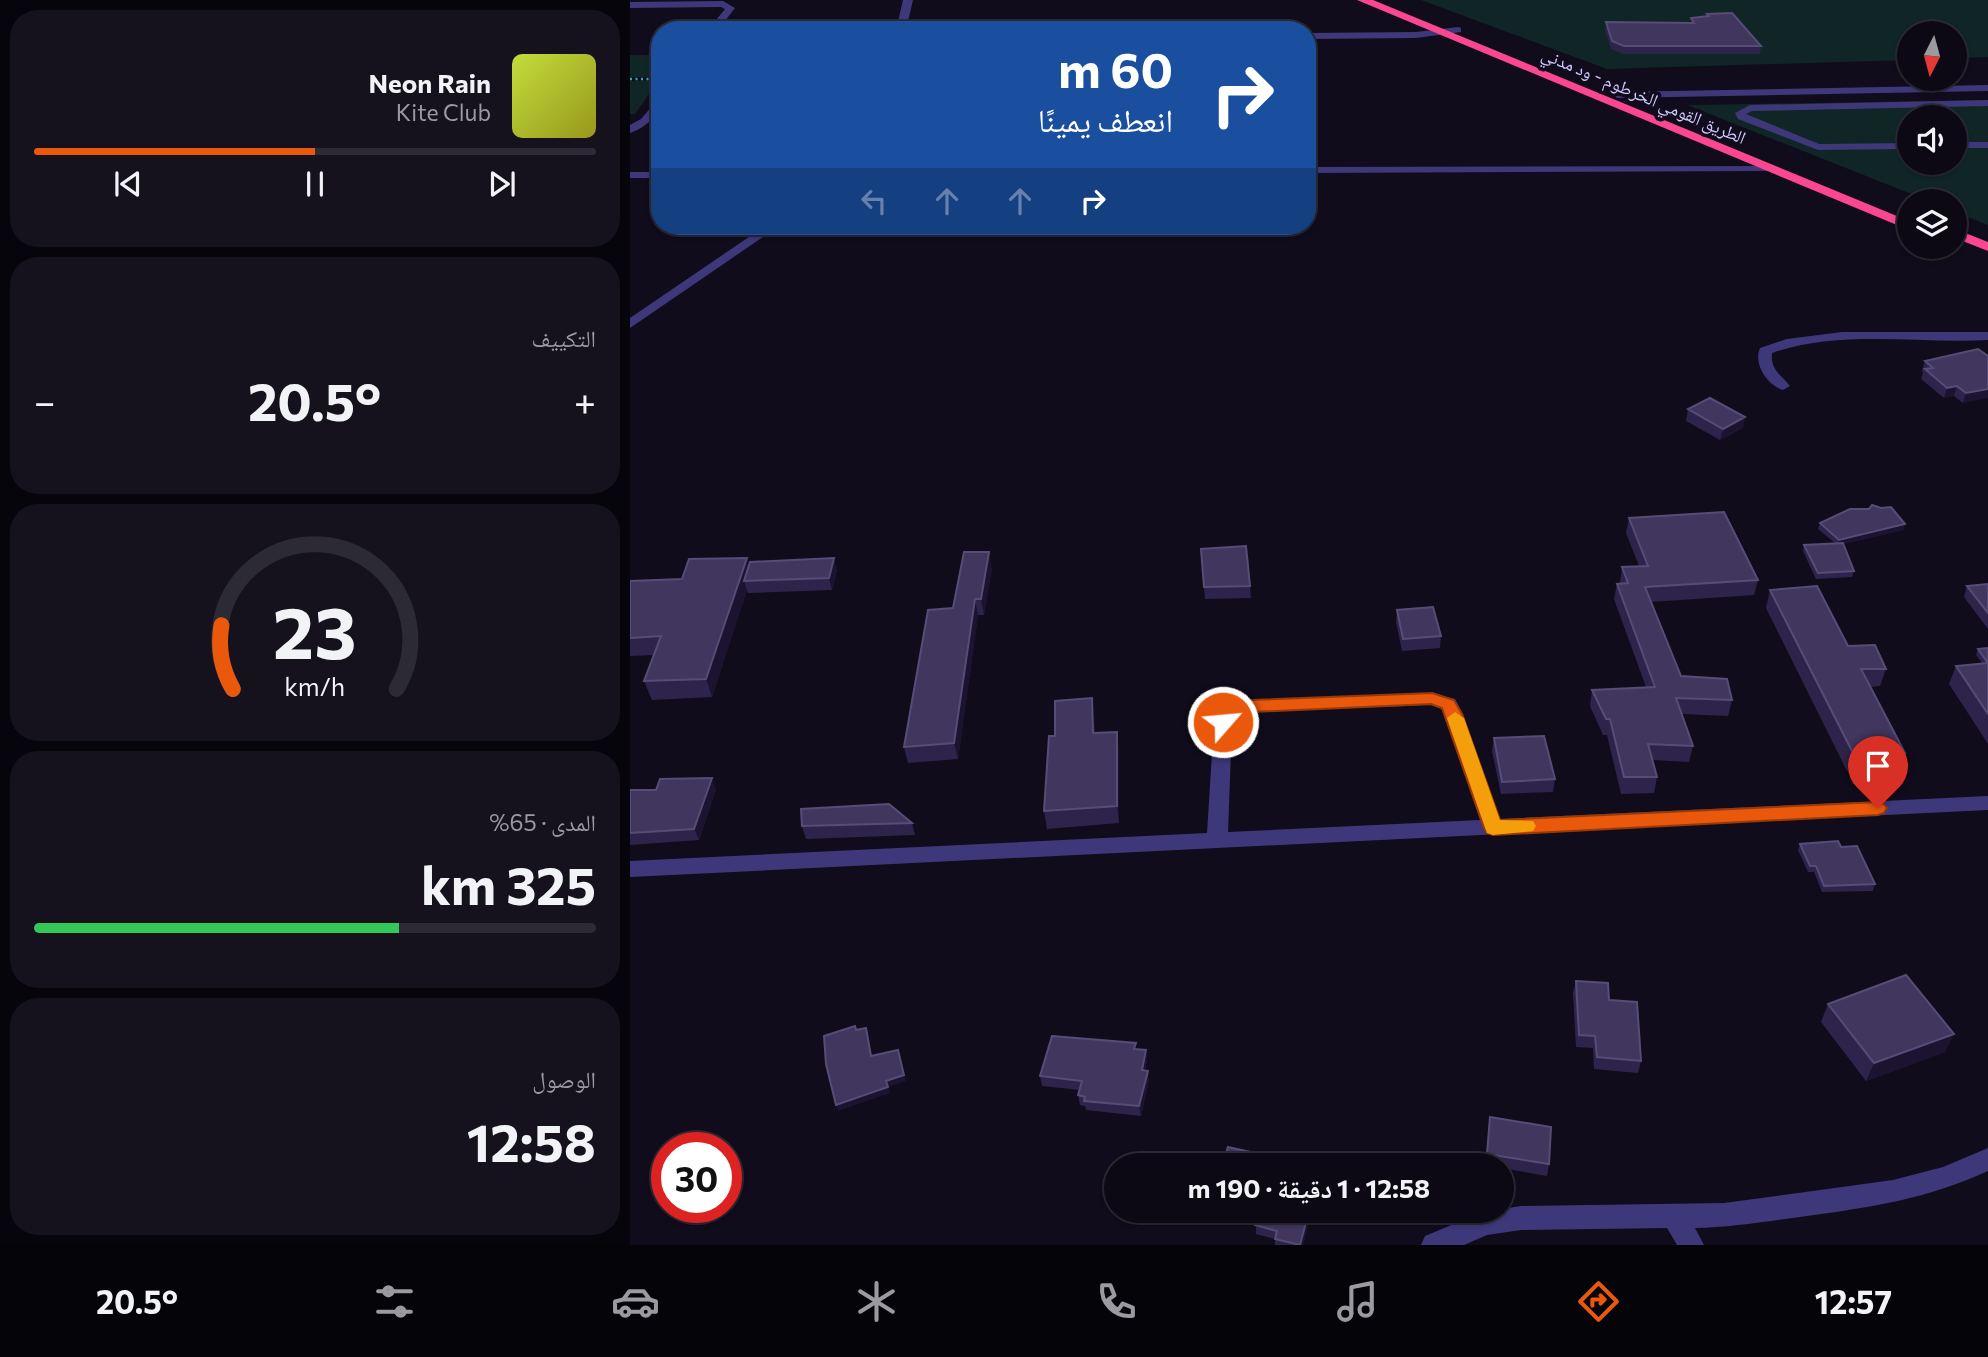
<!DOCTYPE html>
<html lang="ar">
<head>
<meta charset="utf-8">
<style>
  :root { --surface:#0c0915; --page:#15121e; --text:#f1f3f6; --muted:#9a9aa0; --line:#2c2a34; --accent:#ea580c }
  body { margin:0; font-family:Commissioner,"Noto Naskh Arabic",sans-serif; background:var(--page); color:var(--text); direction:rtl; height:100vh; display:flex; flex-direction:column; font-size:26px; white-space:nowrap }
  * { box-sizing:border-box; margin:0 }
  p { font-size:23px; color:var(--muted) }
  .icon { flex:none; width:38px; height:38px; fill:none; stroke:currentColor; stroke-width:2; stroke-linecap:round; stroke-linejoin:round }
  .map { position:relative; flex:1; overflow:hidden; direction:ltr }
  .panel { display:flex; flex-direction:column; gap:10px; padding:10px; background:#07050c; width:630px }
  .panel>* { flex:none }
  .banner { position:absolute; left:21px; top:21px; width:665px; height:214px; border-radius:28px; box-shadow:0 2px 5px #0004,0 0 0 2px var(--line); direction:rtl; background:#1a4fa0; color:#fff; overflow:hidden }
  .needle { width:46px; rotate:186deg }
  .tools { position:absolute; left:1267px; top:21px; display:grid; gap:14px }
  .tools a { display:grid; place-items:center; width:70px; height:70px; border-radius:50%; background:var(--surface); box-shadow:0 2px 5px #0004,0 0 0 2px var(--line); font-size:35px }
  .speed { position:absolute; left:21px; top:1132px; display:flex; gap:14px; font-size:35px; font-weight:700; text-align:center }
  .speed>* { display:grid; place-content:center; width:91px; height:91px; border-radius:50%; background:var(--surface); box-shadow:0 2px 5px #0004,0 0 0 2px var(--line); line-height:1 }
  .speed .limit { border:10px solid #d22; background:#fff; color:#111 }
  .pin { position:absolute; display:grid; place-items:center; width:60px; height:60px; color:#fff; margin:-72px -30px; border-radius:50% 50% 50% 0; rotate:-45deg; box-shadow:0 0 7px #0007 }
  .pin .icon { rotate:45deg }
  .me { position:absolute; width:77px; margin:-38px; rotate:63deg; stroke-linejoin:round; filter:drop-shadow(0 0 5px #0008) }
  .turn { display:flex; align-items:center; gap:24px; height:147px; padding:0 28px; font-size:32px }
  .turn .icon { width:91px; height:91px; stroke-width:2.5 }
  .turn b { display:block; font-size:49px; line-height:60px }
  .lanes { display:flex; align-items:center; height:66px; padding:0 28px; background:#0003; justify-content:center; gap:35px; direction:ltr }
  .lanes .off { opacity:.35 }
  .big { font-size:52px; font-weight:700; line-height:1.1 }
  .panel .tile { flex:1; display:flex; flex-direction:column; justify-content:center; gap:10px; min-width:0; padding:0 24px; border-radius:28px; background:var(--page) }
  .panel .dial { align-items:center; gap:0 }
  .dial svg { height:182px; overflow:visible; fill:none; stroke:var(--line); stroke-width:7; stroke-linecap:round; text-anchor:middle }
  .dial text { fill:var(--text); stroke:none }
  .song { display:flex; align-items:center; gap:21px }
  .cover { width:84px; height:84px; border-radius:10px; background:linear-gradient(135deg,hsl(70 70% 55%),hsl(60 70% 35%)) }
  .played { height:7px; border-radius:4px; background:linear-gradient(90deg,var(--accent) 50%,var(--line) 50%) }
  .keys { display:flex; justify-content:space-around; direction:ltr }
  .heat { display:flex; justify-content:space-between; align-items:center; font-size:38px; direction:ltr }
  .charge { height:10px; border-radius:5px; background:linear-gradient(90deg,#34c759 65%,var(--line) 0) }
  .trip { position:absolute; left:474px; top:1153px; width:410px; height:70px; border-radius:35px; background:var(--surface); box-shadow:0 2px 5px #0004,0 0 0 2px var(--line); font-weight:700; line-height:70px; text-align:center; direction:rtl }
  .tabs { display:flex; height:112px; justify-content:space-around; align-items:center; background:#050408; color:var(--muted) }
  .tabs .icon { width:49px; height:49px }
  .tabs .selected { color:var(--accent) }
  .tabs b { font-size:32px; color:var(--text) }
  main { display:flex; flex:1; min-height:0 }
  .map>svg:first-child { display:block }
  .green { fill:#0f2526; fill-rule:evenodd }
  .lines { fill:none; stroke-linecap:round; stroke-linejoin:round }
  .path { stroke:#2fabab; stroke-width:2.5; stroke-dasharray:2 3.5; stroke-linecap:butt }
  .minor { fill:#3e387a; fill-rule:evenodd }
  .highway { fill:#fb4692; fill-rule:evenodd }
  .wall { fill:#2e244b }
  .shaded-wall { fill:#1b1330 }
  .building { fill:#40365e; stroke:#564d77; stroke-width:2 }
  .route { fill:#ea580c; stroke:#983908; stroke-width:2 }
  .slow { fill:#f59e0b }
  .labels { text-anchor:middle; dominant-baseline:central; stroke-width:7; stroke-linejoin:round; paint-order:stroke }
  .far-street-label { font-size:18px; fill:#d1c8fe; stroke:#100c1c }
</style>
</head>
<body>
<main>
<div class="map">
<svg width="1358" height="1245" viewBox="0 0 1358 1245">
  <rect width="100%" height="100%" fill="#100c1c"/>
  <path class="green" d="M791,0H1358V57L1325,58V33H1279V60L977,69Z
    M0,55H30V77H0Z
    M29,80L5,114H0V81Z
    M1358,100V225L1325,212V201H1299L1057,105ZM1279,117H1325V163H1279Z"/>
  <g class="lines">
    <path class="path" d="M0,79H30"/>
    <path class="minor" d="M273,0H283L276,30H266Z
      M93,1L105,8L88,30H78L95,9L91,7L0,8V2Z
      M828,27L831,28V32L786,38L677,39V33L786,32Z
      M1358,85V91L987,98L982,95L987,92Z
      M30,97C30,115 17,127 0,133V125L11,119Z
      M1358,100V106L1122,111L1116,114L1189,144L1279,143V149L1188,150L1108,119L1105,113L1120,105Z
      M1325,142H1358V148H1325Z
      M1142,166V170L1138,171L677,173V167Z
      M0,172H30V178H0Z
      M135,226H149L0,328V318Z
      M1212,332H1358V340C1287,344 1210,329 1142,353C1140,369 1151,375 1160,386L1153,390C1137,385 1123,364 1130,348L1157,339Z
      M802,693L825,699L833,714L870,819L1358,796V810L0,877V861L577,833L584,722L596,707L622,700ZM801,705L811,709L815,714L850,820L598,832L602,724L610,717L623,712Z
      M1358,1148V1171C1297,1199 1242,1207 1177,1216C1139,1221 1103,1227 1065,1228L1074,1245H1047L1037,1228L891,1230L857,1235L834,1245H791L795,1236L855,1211H872V1209L891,1206L1094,1203L1263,1180L1313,1167Z"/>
    <path class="highway" d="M727,0H743L1279,221V230Z
      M1325,229L1358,242V251L1325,238Z"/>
  </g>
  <path class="wall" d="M1077,14L1131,46L1130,54H993L981,49L975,30L976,22L1061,23V18L1077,17Z
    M1358,356L1333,403L1324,396L1314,398L1291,379L1293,373L1292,371L1295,361Z
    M1058,409L1115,417L1113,428L1090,440L1056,421Z
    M1239,509L1275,524L1273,530L1213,544L1224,571L1222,577L1186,579L1173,551L1174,545L1205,543L1188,529L1190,523Z
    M999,518L1128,580L1124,595L1021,602L1051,676L1102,700L1098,716L1052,714L1063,746L1059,762L1022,760L1027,777L1024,793L991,794L977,735H973L960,706L962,690L1016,687L984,599L987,584L990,583L992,567L1009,566L996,533Z
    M571,549L620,586L621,598L575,599Z
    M117,558L119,566L207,570L202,590L118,593L117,590L82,697L22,700L14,681L24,655L0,656V581L52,579Z
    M362,567L354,615H348L328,759L278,763L274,747L323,608Z
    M1358,584V629L1334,597L1337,586Z
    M1140,590L1218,646L1256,669L1250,686L1240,687L1275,753L1268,771H1217L1136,608Z
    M767,610L811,636L810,648L772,651L766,622Z
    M1358,648V744L1319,684L1326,666L1352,663L1346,655L1348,649Z
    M462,698L464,716L465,733L489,749V823L417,829L414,811L425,736Z
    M864,738L925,779L923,792L871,794L862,751Z
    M86,789L69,840L0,845V790Z
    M282,823L285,835L176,839L172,826Z
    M1170,844L1211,847L1245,884L1243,891L1192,892L1184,872H1178L1168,850Z
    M946,981L979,1000L1011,1061L1008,1073L964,1069L963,1048L946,1047L943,993Z
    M1198,1004L1315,1052L1236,1081L1191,1022Z
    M506,1049L517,1060L515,1070L519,1080L511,1116L456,1110L455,1106L450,1105L448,1095L450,1090L412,1086L410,1076Z
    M860,1117L919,1164L917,1176L872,1168V1166H855Z
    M606,1211H680V1217L673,1245H645V1239L626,1234V1224L607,1219Z"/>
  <path class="shaded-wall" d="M1327,386L1324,396L1314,398L1317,388Z
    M1358,389V398L1333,403L1336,393Z
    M1115,417L1113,428L1090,440L1093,429Z
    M1275,524L1273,530L1207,546L1209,540Z
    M359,552L362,567L354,615L351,599Z
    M117,558L122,576L114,581L117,590L82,697L76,679Z
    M204,558L207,570L202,590L199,578Z
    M345,599L348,615L328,759L324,743Z
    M462,698L464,716L465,750L463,733Z
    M487,732L489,749V823L487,806Z
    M82,778L86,789L69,840L64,829Z
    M1324,1034L1315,1052L1236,1081L1244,1063Z
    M268,1050L276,1081L258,1087L256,1081Z
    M516,1050L517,1060L513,1079L512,1070Z
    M518,1071L519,1080L511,1116L509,1106Z
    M258,1087L260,1093L208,1111L206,1105Z
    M625,1153V1166H621Z
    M679,1211H680V1217L673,1245H670Z"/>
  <path class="building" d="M1102,13L1131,46H994L982,41L976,22L1064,23L1061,18L1079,16L1077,14Z
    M1348,349L1358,356V389L1336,393L1327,386L1317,388L1295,369L1303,368L1295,361Z
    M1080,398L1115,417L1093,429L1058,409Z
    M1242,505L1251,508L1261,507L1275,524L1209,540L1190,523L1220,509H1239Z
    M1094,512L1128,580L1015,587L1051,676L1097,679L1102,700L1046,698L1063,746L1018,744L1027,777H994L980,719H976L962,690L1025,687L987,584L998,583L992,567L1018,566L999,518Z
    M1213,543L1224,571L1188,573L1174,545Z
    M616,546L620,586L574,587L571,549Z
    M334,552H359L351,599H345L324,743L274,747L298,610L323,608Z
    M117,558L76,679L14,681L31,636L0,638V581L52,579L59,559Z
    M204,558L199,578L114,581L120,562Z
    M1358,584V613L1337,586Z
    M1187,586L1218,646L1245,645L1256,669H1231L1275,753H1223L1140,590Z
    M803,607L811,636L773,639L767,610Z
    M1358,648V663L1348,649Z
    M1358,663V714L1326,666Z
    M462,698L463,733L487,732V806L414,811L419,736H425V701Z
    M914,736L925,779L872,782L864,738Z
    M82,778L64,829L0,833V790H26L30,779Z
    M259,804L282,823L172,826L171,809Z
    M1208,841L1211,847L1227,846L1245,884L1194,886L1186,866H1180L1170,844Z
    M1276,975L1324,1034L1244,1063L1198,1004Z
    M946,981L978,983L979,1000L1007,1002L1011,1061L967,1057L965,1036L949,1035Z
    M225,1026L226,1030L236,1028L241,1056L268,1050L274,1075L256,1081L258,1087L206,1105L196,1064L194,1036Z
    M422,1036L506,1043L504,1049L516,1050L512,1070L518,1071L509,1106L454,1101L455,1097L448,1095L452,1081L410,1076Z
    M860,1117L921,1127L919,1164L857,1154Z
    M598,1147L625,1153L621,1166H592Z
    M613,1211H679L670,1245L645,1239L647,1231L625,1225L628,1215Z"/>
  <path class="route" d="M802,693L824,700L832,714L870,820L1248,802L1254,804L1257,808L1254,813L1248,815L863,835L857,833L854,828L812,708L801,704L622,712C610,716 604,725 593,728L585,722L597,707L622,700Z"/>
  <path class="slow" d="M825,712L834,718L870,820L903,821L906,826L903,831L863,835L857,833L817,718Z"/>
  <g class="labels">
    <g class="far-street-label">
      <text transform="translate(1014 95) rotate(23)">الطريق القومي الخرطوم - ود مدني</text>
    </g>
  </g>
</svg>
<div class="tools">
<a><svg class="needle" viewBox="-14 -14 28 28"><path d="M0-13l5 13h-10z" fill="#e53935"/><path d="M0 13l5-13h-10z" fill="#9a9aa0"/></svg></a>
<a><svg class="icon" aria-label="sound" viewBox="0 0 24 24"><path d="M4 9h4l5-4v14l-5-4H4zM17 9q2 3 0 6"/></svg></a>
<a><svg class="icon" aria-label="layers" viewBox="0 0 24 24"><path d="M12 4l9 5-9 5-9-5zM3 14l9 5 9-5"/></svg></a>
</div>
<div class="speed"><div class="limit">30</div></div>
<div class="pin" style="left:1248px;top:808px;background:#d93025"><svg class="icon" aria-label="arrive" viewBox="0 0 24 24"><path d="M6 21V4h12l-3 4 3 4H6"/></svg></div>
<svg class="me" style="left:593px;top:722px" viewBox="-20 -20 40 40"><circle r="17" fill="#ea580c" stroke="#fff" stroke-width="3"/><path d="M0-11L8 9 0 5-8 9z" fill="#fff"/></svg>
<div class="trip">12:58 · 1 دقيقة · 190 m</div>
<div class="banner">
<div class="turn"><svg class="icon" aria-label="right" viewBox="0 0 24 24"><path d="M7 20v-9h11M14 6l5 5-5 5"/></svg><div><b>60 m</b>انعطف يمينًا</div></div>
<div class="lanes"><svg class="icon off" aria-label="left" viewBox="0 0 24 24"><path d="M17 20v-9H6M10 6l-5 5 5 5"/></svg><svg class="icon off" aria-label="ahead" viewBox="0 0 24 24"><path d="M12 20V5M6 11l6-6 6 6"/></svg><svg class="icon off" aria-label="ahead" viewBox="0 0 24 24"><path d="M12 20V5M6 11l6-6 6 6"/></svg><svg class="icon" aria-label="right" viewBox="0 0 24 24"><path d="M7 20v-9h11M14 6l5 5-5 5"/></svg></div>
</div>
</div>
<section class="panel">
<div class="tile">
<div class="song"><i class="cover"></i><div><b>Neon Rain</b><p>Kite Club</p></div></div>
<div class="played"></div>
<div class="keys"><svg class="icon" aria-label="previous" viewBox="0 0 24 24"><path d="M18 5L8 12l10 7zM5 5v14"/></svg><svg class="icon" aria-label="pause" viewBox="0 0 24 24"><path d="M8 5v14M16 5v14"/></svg><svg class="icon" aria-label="next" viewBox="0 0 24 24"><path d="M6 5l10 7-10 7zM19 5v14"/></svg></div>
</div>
<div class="tile"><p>التكييف</p>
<div class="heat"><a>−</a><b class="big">20.5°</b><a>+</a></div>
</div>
<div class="tile dial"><svg viewBox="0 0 100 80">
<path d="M14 69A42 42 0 1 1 86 69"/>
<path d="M14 69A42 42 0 0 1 9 41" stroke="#ea580c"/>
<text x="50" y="56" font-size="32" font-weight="700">23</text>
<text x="50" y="72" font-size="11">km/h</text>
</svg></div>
<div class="tile"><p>المدى · 65%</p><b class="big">325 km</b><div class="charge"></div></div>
<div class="tile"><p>الوصول</p><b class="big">12:58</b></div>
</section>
</main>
<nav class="tabs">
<b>12:57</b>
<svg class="icon selected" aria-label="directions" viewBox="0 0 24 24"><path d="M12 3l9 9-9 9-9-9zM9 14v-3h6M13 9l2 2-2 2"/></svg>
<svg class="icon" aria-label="music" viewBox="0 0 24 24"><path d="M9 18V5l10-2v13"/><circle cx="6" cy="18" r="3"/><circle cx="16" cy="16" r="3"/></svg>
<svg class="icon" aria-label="phone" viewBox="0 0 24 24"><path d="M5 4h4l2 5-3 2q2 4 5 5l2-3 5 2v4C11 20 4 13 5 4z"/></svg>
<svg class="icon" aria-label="climate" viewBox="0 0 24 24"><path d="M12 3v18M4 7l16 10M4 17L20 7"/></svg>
<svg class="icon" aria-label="car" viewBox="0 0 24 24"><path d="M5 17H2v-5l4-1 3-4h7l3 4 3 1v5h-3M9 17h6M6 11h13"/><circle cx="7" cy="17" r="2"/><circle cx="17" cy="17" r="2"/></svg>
<svg class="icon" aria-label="filters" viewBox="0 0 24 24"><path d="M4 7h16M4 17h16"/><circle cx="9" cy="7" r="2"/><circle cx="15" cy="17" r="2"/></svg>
<b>20.5°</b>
</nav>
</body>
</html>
